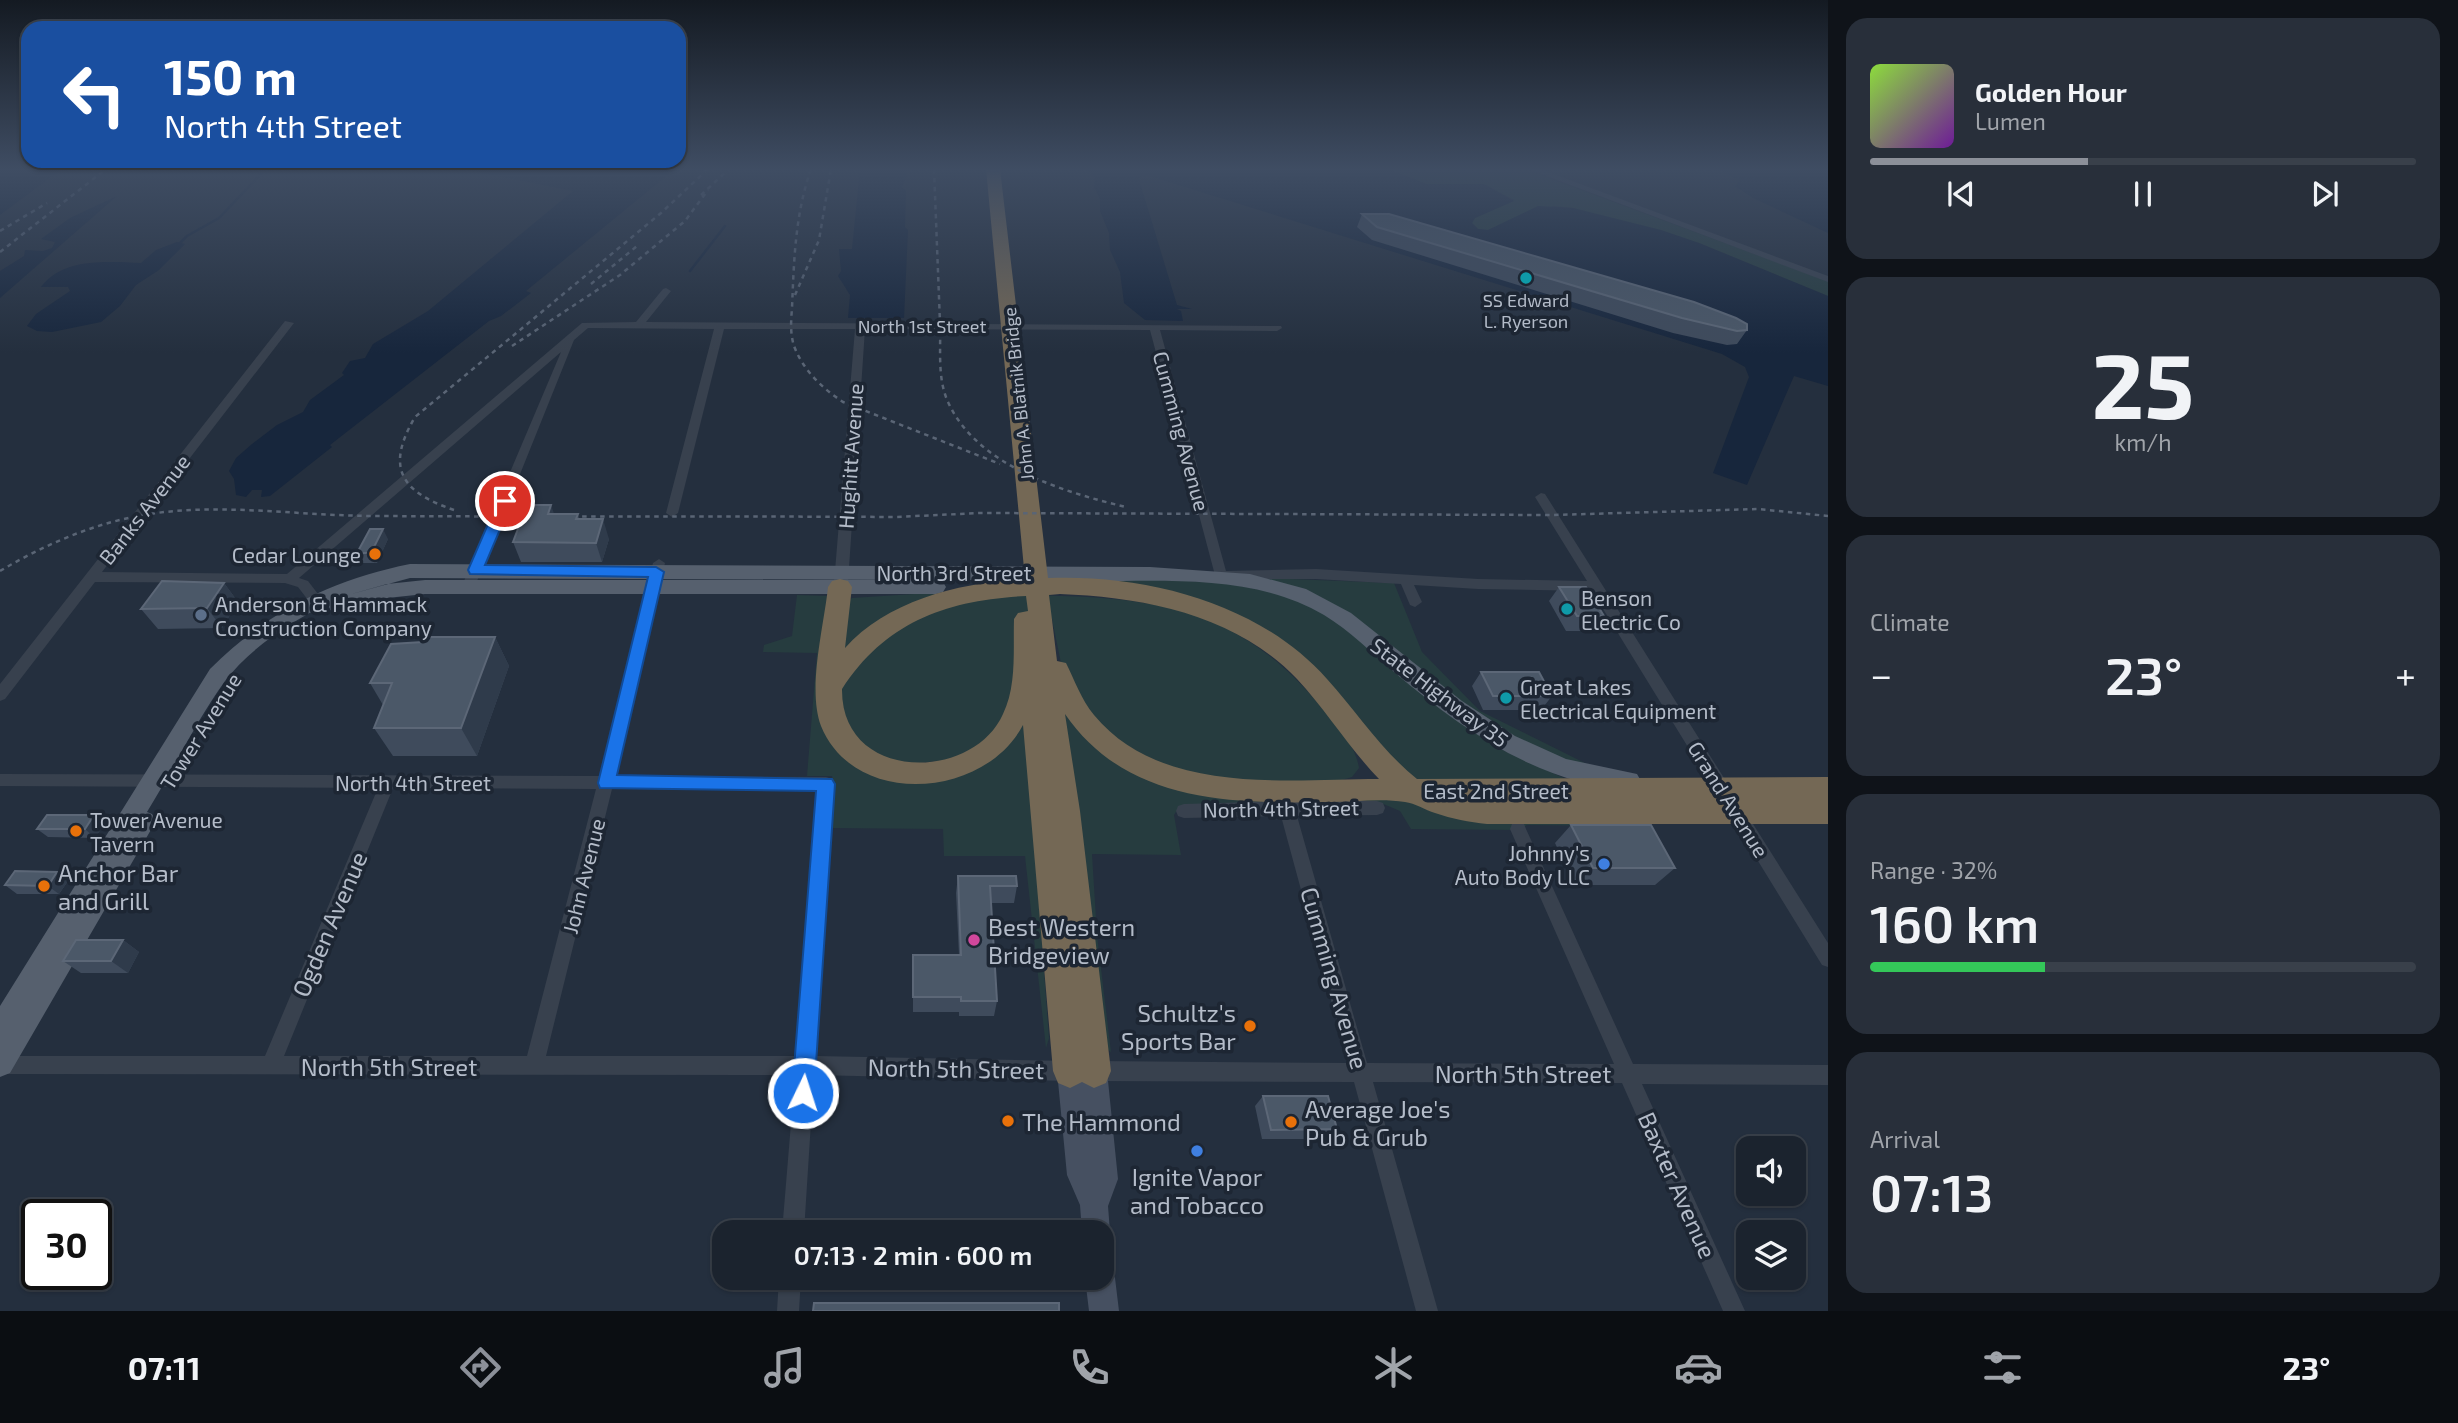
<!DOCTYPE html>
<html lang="en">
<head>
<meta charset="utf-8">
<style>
  :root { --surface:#1b232e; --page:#282f3a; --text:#f1f3f6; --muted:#a0a4aa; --line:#39404a; --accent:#8c9099 }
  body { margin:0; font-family:"Exo 2",sans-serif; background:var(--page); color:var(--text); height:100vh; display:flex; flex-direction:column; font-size:26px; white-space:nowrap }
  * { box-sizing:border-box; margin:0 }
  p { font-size:23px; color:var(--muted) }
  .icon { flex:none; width:38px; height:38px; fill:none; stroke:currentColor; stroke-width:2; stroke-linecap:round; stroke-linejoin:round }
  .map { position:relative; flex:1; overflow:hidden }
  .drawer { display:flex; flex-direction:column; gap:18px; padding:18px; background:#0f1319; width:630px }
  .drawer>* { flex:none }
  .guide { position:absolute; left:21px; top:21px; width:665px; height:147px; border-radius:21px; box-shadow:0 2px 5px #0004,0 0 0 2px var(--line); background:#1a4fa0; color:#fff; overflow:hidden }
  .buttons { position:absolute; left:1736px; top:1136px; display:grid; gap:14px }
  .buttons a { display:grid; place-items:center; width:70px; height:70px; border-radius:14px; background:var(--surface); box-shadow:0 2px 5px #0004,0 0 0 2px var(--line); font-size:35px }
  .speed { position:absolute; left:21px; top:1199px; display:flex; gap:14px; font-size:35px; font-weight:700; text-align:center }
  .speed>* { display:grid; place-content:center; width:91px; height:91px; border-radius:50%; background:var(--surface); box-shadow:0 2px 5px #0004,0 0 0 2px var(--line); line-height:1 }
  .speed .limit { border:4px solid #111; border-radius:10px; background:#fff; color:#111 }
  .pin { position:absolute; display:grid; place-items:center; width:60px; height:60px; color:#fff; margin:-30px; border:4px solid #fff; border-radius:50%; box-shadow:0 2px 7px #0007 }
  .me { position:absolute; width:77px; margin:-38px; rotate:4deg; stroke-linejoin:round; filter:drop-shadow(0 0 5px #0008) }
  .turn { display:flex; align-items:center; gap:24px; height:147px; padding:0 28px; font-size:32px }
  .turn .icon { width:91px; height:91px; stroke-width:2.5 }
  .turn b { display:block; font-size:49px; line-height:60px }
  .big { font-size:52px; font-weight:600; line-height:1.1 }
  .drawer .widget { flex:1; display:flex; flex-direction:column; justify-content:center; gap:10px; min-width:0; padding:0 24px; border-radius:21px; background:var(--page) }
  .drawer .dial { align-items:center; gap:0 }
  .dial b { font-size:91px; line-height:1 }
  .song { display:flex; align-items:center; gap:21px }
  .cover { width:84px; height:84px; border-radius:10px; background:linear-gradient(135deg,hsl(90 70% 55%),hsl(280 70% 35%)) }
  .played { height:7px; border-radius:4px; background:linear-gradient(90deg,var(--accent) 40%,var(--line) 40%) }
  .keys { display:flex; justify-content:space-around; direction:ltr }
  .heat { display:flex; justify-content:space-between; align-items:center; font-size:38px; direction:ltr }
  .charge { height:10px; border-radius:5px; background:linear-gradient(90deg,#34c759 32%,var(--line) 0) }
  .trip { position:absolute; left:712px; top:1220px; width:402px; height:70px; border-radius:21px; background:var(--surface); box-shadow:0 2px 5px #0004,0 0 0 2px var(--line); font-weight:600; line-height:70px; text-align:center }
  .tab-bar { display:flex; height:112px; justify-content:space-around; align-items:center; background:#0b0e12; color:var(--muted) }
  .tab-bar .icon { width:49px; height:49px }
  .tab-bar .active { color:var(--accent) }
  .tab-bar b { font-size:32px; color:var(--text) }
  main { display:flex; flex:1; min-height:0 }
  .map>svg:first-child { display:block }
  .green { fill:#263c3f }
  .water { fill:#17263c }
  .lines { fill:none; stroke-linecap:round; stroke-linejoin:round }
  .stream { stroke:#17263c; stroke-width:2.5 }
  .street { fill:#38414e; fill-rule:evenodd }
  .secondary { fill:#465061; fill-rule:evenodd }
  .primary { fill:#56606e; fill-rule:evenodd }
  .highway { fill:#746855; fill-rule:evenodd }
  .rail { stroke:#5a6575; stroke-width:2.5; stroke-dasharray:4.5 4.5; stroke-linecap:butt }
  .wall { fill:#3f4b5c }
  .shaded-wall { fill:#2f3b4b }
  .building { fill:#4b5868; stroke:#5c6777; stroke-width:2 }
  .route { fill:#1a73e8; stroke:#114b97; stroke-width:2 }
  .culture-dot { fill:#0f9aa8; stroke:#1d2633; stroke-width:2.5 }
  .food-dot { fill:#e8710a; stroke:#1d2633; stroke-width:2.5 }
  .service-dot { fill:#5c6f8a; stroke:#1d2633; stroke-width:2.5 }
  .shop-dot { fill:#3f7fe0; stroke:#1d2633; stroke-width:2.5 }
  .hotel-dot { fill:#d1479c; stroke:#1d2633; stroke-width:2.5 }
  .labels { text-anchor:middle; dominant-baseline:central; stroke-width:7; stroke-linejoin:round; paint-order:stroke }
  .far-poi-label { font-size:18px; fill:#b4bcc9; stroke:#1d2633 }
  .far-street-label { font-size:18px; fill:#b4bcc9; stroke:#1d2633 }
  .street-label { font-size:21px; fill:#b4bcc9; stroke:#1d2633 }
  .poi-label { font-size:21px; fill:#b4bcc9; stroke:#1d2633; text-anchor:start }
  .near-poi-label { font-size:24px; fill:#b4bcc9; stroke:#1d2633; text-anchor:start }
  .near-street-label { font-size:24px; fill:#b4bcc9; stroke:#1d2633 }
</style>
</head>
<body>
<main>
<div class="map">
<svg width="1828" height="1311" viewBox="0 0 1828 1311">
  <rect width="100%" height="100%" fill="#242f3e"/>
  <path class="green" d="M1389,169H1524L1828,281V296L1699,243L1573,208L1554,206L1488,230L1478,229L1472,223L1475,218L1514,200L1484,184H1426Z
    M1070,577L1219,582L1278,593L1323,612L1494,746L1568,780H1413L1264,633Z
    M1264,578L1394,583L1422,652L1480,711L1611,776L1523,748L1365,628Z
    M961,591L843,661L848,601L852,598Z
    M797,595L828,596L825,699L860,764L987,763L999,753L1025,718L1049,1038L1046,1048L1025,856H944L943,829L831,828L834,794L832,776H807L817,653L763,652L764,645L792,636Z
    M996,595C1126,596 1226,594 1317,702C1333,721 1355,742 1359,768L1352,777L1339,781H1229L1194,777L1107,739L1061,663L1052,619L1016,685L1004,725L959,759L899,765L854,742L837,698L847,674L909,617Z
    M1060,691L1140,772L1409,793L1638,822L1646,835L1615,826L1527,825L1518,830L1411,829L1400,811L1381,803L1179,807L1174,815L1181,855L1092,854L1097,935L1111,1052L1106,1048Z"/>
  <path class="water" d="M0,169H62L0,215Z
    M463,169H675L526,291L531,293L501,316L489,321L330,445L332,447L270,496L261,497L262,490H252L246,497L236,495L234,479L229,471L236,458L252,444L277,425L303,412L310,400L344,375L342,373L350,361L365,358L373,344L428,311L573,191Z
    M860,169H904L907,175L902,187L906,191L905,227L908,230L904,318H848L850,295L838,276L841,271L839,249H852Z
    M1087,169H1318L1326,172L1333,169H1389L1426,184H1484L1514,201L1475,218L1472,223L1478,229L1488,230L1538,206L1573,208L1661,230L1699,243L1828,296V386L1794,376L1747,485L1713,473L1749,377L1745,367L1722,354L1143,174L1139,178L1141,186L1177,305L1192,309H1177L1181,311L1183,321L1145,320L1124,303L1120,272L1110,250L1109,233L1100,211V199L1094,187L1095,178Z
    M1718,169H1828V233L1753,198L1735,186L1740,181Z
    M117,196L0,298V271L24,256L25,250L43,251L52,248L55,242L41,239L70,218Z
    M177,242L185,244L159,270L136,285L120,306L101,322L52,332L37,331L27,326L36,314L70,291L68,287H41C64,257 107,262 141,263L156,250Z"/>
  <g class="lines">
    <path class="stream" d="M180,243L187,236L219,218L262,173
      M690,271L725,226"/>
    <path class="street" d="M1528,169H1540L1828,276V282Z
      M666,288L671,291L646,322L1281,326L1282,328L1277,331L1160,330L1226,571L1316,569L1478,579L1587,581L1535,497L1541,493L1545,494L1828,943V967L1822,965L1592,591L1478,589L1414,585L1422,602L1415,607L1410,605L1401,584L1316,579H1216L1150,330L865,329L848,583L841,588L834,583L855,329H724L678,513L672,517L666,513L714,329L588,328L574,340L473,591H463L461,588L561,352L299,578L308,581L328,607L330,610L328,613H318L298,587L285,583L95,582L5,699L0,701V684L285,321L294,323L102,572L287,574L582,323L636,322L663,289Z
      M659,559L665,563L615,776L826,777L832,779L834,784L815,1056L1070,1061L1077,1064L1080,1071L1077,1078L1070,1081L814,1075L804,1232H782L795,1075L0,1074V1056H265L378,788L0,786V774L600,776L653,563ZM393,788L596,789L527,1056H284ZM612,789L818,790L796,1056H546Z
      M1287,801H1377L1383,803L1385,808L1383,813L1377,815L1297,816L1367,1063L1614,1064L1510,829L1512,824L1518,822L1524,824L1526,829L1633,1064L1828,1065V1085L1642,1084L1745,1311H1723L1622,1083L1373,1082L1438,1311H1416L1354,1082L1093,1081L1086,1078L1083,1071L1086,1064L1093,1061L1348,1063L1281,816L1184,818L1178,816L1176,811L1178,806L1184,804Z
      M779,1278H801L799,1311H777Z"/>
    <path class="secondary" d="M1070,1058L1079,1062L1082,1068L1085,1062L1094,1058L1103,1062L1107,1071L1118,1179L1108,1206L1110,1232L1106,1242L1102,1244V1232H1082L1080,1205L1067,1175L1057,1071L1061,1062Z
      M1102,1264L1110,1268L1115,1278L1119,1311H1089L1085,1278H1102Z"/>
    <path class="primary" d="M410,564L1150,567L1250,574L1306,589L1351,613L1462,701L1515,736L1566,759L1637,774L1641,781L1637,788C1620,794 1597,786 1580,782C1508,762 1450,719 1394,672C1371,652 1350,631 1324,615C1257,575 1171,581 1096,581C1042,580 989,580 936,580L943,582L946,587L943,592L936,594H425L387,598L337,612L330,610L328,603C291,622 250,648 225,681C196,721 173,770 147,812L152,814L156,821L152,828L10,1073L0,1077V1006L210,669C267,612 331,580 410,564ZM410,578L924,580H425L387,584L348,595Z"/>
    <path class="highway" d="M986,169H1000L1048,578C1146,574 1260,603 1327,679C1357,712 1381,750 1417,779L1828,777V824H1487C1469,822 1452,819 1435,813C1425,810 1415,803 1405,802C1381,798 1354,802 1330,802C1232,804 1126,803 1065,714L1080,811L1111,1071L1106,1083L1094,1088L1082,1082L1070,1088L1058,1083L1053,1071L1023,725C985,798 855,809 821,726C807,689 824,626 828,587L832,581L840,579L848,581L852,587L845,648C887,600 962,582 1025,579ZM1060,594C1144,597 1236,615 1297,679C1326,710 1349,748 1379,779C1286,779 1161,796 1094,715C1081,699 1075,681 1066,663L1057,661L1049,595ZM1026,596L1028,611L1018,613L1014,619C1013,650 1017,685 1003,714C973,782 841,783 842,689C886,621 948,600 1026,596Z"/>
    <path class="rail" d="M811,169C795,215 794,260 792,308C791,321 790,333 794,346C803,370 822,388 843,402L1000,464
      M934,169C936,220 938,272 940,323C941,349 937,378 948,402C977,466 1063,492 1126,507
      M701,195L729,169
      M0,231L47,203
      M0,252L106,169
      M591,284L637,246
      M795,295L819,240L831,169
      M512,346L620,275L685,221L708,190
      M454,510C401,492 385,468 415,417L661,213L708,169
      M0,571C44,545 92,524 143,515C220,502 298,516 376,516C549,517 723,516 896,517L980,513L1552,515L1758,509L1828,516"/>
  </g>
  <path class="wall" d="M1362,214L1747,330L1737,344L1727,345L1673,333L1372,240L1357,227Z
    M578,514L579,519L609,539L602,562H521L513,542Z
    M388,539L377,563H363L357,553Z
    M224,583L238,602L222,628L158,629L141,609Z
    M1559,587L1604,616L1593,631H1566L1549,601Z
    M495,637L509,666L477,756H393L374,728L383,705L370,683Z
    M1481,672L1552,696L1541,710H1483L1472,686Z
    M104,824L95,838L48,837L37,829Z
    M1571,825L1675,868L1655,885H1575L1555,843Z
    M57,872L68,881L59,894H17L5,885Z
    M958,876L1017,886L1014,903H991L997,1001L994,1016H959V1012H913V955H959L956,893Z
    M123,940L139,952L128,973H81L63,961Z
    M1263,1096L1337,1129L1327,1139H1262L1255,1106Z"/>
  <path class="shaded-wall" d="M551,505L558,525L548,514Z
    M603,519L609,539L602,562L596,543Z
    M383,529L388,539L377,563L371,553Z
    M224,583L238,602L222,628L207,608Z
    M495,637L509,666L477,756L461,728Z
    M94,815L104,824L95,838L85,829Z
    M57,872L68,881L59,894L48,886Z
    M123,940L139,952L128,973L111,961Z"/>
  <path class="building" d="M1362,214H1389L1694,302L1736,318L1747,324V330L1737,331L1682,318L1377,227Z
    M527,505H551L548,514H578L576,519H603L596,543L513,542Z
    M370,529H383L371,553H357Z
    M162,581L224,583L207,608L141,609Z
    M1559,587H1586L1604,616H1577Z
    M425,637H495L461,728H374L392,683H370L391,644L423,642Z
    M1481,672H1539L1552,696H1493Z
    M47,815H94L85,829H37Z
    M1571,825H1651L1675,868H1593Z
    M15,871L57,872L48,886L5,885Z
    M958,876H1016L1017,886H990L997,1001H961V997H913V955H961Z
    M76,940H123L111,961H63Z
    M1263,1096H1328L1337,1129L1271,1130Z
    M814,1303H1059V1311H813Z"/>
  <linearGradient id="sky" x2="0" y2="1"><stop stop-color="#141a22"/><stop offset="0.48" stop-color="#3f4d63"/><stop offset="1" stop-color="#3f4d63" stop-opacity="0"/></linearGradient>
  <rect width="1828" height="353" fill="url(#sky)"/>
  <path class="route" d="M505,497L512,501L485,565L656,567L664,572L617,775L832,779L835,784L814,1093L811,1100L803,1104L795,1100L792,1093L816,791L600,788L598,783L648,577L470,574L468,570L498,501Z"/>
  <g class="culture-dot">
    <circle cx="1526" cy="278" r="7"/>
    <circle cx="1567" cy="609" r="7"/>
    <circle cx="1506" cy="698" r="7"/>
  </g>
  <g class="food-dot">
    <circle cx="375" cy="554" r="7"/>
    <circle cx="76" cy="831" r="7"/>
    <circle cx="44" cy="886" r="7"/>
    <circle cx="1250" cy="1026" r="7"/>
    <circle cx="1008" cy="1121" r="7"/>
    <circle cx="1291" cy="1122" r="7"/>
  </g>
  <circle class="service-dot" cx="201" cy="615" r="7"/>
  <g class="shop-dot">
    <circle cx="1604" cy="864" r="7"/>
    <circle cx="1197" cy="1151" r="7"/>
  </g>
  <circle class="hotel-dot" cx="974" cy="940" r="7"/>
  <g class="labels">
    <g class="far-poi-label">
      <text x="1526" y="300">SS Edward<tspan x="1526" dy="21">L. Ryerson</tspan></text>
    </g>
    <g class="far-street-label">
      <text x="922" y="326">North 1st Street</text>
      <text transform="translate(1018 394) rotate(-96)">John A. Blatnik Bridge</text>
    </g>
    <g class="street-label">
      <text transform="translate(1182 431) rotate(75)">Cumming Avenue</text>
      <text transform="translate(850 456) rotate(-86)">Hughitt Avenue</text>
      <text transform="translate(144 509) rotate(-52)">Banks Avenue</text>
      <text x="954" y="572">North 3rd Street</text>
      <text transform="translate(1440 692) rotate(37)">State Highway 35</text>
      <text transform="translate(200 731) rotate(-58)">Tower Avenue</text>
      <text x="413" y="782">North 4th Street</text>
      <text x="1496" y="790">East 2nd Street</text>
      <text transform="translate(1729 799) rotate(58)">Grand Avenue</text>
      <text transform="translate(1281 808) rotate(-1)">North 4th Street</text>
      <text transform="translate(583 876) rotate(-76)">John Avenue</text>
    </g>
    <g class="poi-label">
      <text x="361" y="554" text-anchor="end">Cedar Lounge</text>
      <text x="1581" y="597">Benson<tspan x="1581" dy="24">Electric Co</tspan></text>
      <text x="215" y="603">Anderson &amp; Hammack<tspan x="215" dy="24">Construction Company</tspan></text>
      <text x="1520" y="686">Great Lakes<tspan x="1520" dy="24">Electrical Equipment</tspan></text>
      <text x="90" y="819">Tower Avenue<tspan x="90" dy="24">Tavern</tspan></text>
      <text x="1590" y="852" text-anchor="end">Johnny's<tspan x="1590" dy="24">Auto Body LLC</tspan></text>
    </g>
    <g class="near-poi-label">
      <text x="58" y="872">Anchor Bar<tspan x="58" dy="28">and Grill</tspan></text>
      <text x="988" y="926">Best Western<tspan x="988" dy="28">Bridgeview</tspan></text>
      <text x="1236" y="1012" text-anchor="end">Schultz's<tspan x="1236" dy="28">Sports Bar</tspan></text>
      <text x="1305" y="1108">Average Joe's<tspan x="1305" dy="28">Pub &amp; Grub</tspan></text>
      <text x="1022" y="1121">The Hammond</text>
      <text x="1197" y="1176" text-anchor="middle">Ignite Vapor<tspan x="1197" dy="28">and Tobacco</tspan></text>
    </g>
    <g class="near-street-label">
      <text transform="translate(329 924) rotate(-67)">Ogden Avenue</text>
      <text transform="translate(1335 978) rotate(74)">Cumming Avenue</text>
      <text x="389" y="1066">North 5th Street</text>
      <text transform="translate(956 1068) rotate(1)">North 5th Street</text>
      <text x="1523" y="1073">North 5th Street</text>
      <text transform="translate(1678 1185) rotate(66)">Baxter Avenue</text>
    </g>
  </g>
</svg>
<div class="buttons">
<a><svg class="icon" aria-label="sound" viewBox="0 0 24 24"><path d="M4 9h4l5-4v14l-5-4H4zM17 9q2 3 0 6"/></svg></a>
<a><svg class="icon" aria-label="layers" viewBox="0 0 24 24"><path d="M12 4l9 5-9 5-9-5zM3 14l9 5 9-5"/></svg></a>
</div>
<div class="speed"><div class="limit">30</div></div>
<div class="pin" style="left:505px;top:501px;background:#d93025"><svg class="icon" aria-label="arrive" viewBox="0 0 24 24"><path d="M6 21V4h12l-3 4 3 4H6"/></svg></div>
<svg class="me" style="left:803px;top:1093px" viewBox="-20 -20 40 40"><circle r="17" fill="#1a73e8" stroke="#fff" stroke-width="3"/><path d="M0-11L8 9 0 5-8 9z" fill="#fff"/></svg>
<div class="trip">07:13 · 2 min · 600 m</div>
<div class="guide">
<div class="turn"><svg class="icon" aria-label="left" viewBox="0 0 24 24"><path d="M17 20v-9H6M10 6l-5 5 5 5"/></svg><div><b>150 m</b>North 4th Street</div></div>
</div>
</div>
<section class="drawer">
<div class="widget">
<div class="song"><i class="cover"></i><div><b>Golden Hour</b><p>Lumen</p></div></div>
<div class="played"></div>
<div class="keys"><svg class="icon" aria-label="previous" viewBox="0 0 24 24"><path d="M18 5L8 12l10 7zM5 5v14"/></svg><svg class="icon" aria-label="pause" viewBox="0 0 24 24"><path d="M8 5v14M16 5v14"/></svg><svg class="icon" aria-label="next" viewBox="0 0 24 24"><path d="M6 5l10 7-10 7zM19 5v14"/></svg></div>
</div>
<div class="widget dial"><b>25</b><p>km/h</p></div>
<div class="widget"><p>Climate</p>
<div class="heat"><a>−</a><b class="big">23°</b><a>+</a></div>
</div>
<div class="widget"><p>Range · 32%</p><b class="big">160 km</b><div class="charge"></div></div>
<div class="widget"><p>Arrival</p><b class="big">07:13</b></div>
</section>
</main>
<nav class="tab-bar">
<b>07:11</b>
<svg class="icon active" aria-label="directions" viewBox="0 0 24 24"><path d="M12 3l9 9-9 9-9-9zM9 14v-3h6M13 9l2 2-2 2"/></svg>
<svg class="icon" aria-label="music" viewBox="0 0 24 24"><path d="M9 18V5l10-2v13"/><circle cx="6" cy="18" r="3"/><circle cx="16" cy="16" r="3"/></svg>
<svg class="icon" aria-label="phone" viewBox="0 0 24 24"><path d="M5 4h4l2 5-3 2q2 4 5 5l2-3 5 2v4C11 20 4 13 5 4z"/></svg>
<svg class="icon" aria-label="climate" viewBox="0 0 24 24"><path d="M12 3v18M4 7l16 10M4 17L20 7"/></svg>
<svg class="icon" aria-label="car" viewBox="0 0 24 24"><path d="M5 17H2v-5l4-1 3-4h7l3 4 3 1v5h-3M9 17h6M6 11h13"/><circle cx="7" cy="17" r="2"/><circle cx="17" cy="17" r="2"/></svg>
<svg class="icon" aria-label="filters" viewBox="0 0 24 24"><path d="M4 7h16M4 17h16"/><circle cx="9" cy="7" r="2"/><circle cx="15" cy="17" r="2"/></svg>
<b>23°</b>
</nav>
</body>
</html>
